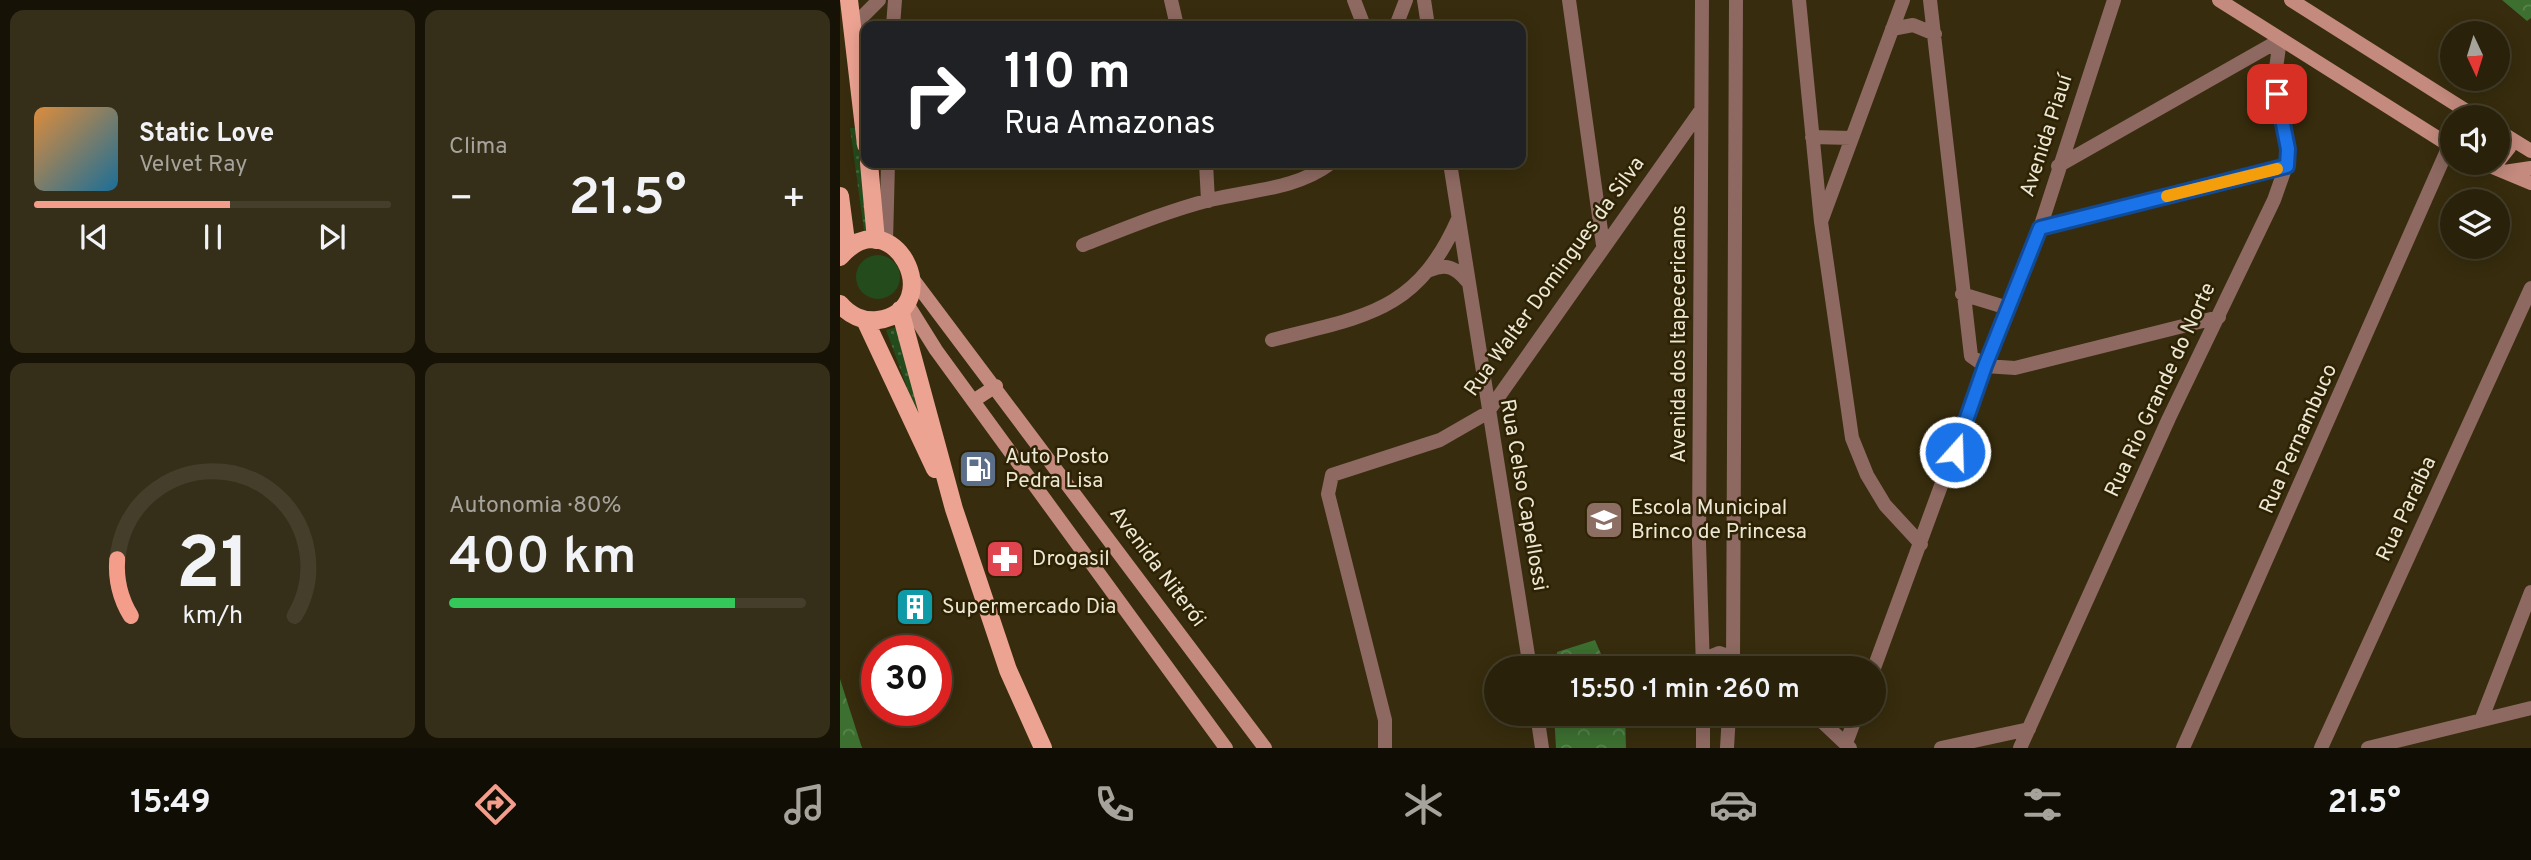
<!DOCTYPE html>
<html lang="pt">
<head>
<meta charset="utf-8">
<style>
  :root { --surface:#29210a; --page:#352e18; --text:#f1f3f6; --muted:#a5a39c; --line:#453e2b; --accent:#f49d8b }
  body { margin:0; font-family:Overpass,sans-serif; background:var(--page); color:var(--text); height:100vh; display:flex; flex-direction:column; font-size:26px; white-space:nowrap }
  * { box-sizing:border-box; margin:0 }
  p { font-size:23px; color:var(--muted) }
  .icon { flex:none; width:38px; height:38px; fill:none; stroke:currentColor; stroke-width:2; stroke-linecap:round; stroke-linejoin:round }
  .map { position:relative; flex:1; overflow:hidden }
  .drawer { display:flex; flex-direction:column; gap:10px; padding:10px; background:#171206; width:840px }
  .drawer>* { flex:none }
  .banner { position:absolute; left:21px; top:21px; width:665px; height:147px; border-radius:14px; box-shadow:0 4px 18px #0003,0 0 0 2px var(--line); background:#202124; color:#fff; overflow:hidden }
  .needle { width:46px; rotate:176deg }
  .controls { position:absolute; left:1600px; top:21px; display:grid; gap:14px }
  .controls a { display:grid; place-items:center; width:70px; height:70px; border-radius:50%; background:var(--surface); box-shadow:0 4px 18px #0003,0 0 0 2px var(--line); font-size:35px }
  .speed { position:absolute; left:21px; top:635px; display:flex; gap:14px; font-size:35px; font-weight:700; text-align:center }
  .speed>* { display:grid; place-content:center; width:91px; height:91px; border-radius:50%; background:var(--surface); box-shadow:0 4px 18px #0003,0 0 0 2px var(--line); line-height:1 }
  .speed .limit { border:10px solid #d22; background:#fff; color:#111 }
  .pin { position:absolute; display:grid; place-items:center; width:60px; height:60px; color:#fff; margin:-30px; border-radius:14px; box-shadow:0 4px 10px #0006 }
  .me { position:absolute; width:77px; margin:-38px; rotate:20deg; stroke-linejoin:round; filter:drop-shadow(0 0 5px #0008) }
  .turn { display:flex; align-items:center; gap:24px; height:147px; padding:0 28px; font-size:32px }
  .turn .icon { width:91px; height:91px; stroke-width:2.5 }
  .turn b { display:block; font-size:49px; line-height:60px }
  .big { font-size:52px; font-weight:600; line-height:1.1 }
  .drawer .card { flex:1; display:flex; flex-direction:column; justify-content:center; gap:10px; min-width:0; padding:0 24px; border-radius:14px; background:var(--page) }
  .drawer .dial { align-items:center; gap:0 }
  .dial svg { height:182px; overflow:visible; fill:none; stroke:var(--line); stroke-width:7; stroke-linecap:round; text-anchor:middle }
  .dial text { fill:var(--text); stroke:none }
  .song { display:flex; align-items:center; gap:21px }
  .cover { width:84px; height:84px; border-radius:10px; background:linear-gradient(135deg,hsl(30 70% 55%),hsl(200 70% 35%)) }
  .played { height:7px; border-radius:4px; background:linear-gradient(90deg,var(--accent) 55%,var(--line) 55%) }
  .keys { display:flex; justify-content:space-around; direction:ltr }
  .heat { display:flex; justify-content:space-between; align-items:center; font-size:38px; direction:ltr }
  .charge { height:10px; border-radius:5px; background:linear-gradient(90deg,#34c759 80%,var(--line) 0) }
  .drawer .tiles { flex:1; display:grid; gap:10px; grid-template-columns:repeat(2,1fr) }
  .trip { position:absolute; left:644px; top:656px; width:402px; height:70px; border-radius:35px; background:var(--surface); box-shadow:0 4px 18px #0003,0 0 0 2px var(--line); font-weight:600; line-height:70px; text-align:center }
  .tabs { display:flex; height:112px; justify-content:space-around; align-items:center; background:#100d04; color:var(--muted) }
  .tabs .icon { width:49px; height:49px }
  .tabs .selected { color:var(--accent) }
  .tabs b { font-size:32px; color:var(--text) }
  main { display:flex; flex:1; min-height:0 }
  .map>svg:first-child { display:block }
  .grass { fill:url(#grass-dots) }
  .forest { fill:url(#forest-crowns) }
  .park { fill:#244b1b }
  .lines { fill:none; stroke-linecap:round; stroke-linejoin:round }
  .street { stroke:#8d6961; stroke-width:14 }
  .secondary { stroke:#c38a7d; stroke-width:14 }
  .primary { stroke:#eda392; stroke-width:18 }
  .route-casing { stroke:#114b97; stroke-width:18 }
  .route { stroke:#1a73e8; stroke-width:12 }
  .slow { stroke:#f59e0b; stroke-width:12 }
  .labels { text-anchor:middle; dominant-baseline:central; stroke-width:5; stroke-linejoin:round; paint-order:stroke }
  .street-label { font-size:21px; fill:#ede7d5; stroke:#2d2203 }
  .poi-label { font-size:21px; fill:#ede7d5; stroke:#2d2203; text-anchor:start }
</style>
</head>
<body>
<main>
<section class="drawer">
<div class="tiles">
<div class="card">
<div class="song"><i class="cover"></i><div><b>Static Love</b><p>Velvet Ray</p></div></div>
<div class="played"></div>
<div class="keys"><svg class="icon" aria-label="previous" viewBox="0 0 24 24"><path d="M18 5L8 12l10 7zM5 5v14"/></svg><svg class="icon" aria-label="pause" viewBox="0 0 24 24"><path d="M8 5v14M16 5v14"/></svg><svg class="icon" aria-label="next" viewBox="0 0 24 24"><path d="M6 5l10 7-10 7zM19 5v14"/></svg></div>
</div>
<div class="card"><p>Clima</p>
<div class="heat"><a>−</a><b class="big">21.5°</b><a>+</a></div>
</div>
<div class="card dial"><svg viewBox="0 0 100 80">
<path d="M14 69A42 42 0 1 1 86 69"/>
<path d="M14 69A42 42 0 0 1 8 44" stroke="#f49d8b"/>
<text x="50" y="56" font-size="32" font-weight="700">21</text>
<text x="50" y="72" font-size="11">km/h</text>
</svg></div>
<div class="card"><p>Autonomia · 80%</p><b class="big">400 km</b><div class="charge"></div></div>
</div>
</section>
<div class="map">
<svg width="1691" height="748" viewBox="0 0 1691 748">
  <defs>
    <pattern id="grass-dots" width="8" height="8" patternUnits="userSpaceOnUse" patternTransform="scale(1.75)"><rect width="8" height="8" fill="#244b1b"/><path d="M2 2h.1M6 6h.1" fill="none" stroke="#44653b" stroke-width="1.8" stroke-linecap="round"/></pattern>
    <pattern id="forest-crowns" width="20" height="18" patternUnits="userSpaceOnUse" patternTransform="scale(1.75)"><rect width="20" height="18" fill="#3c6f30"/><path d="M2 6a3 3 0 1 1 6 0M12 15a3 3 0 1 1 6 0" fill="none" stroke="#58844d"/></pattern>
  </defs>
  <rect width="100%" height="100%" fill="#372c0d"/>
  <path class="grass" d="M10,128H16L28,231H24Z
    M58,327L82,428L46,330Z"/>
  <path class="forest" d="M1662,0H1691V18L1687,21Z
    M755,640L767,668H716L717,652Z
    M0,679L22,748H0Z
    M714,714H785L786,748H716Z"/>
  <path class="park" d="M16 277a22 22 0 1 1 44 0a22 22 0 1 1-44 0Z"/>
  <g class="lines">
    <path class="street" d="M331,0L337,26
      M514,0L524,26
      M584,0L588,26
      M729,0L763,245
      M862,0L859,543L863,668
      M959,0L981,222L1012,438L1027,475L1045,505L1081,544
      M1090,0L1131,356L1145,366L1175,368L1379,317
      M13,26L39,0
      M53,26L55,0
      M556,26L566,0
      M1052,29L1073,25L1095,34
      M972,137L1011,138
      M366,163L368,201
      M610,163L690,668
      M1218,166L1440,40
      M982,219L1063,0
      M1200,228L1446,166
      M46,242L48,163
      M243,245C284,229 327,211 370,200C411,190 457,189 491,163
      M590,270C607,263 616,268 627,281
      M1122,294L1168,308
      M432,340C523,316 576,314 618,219
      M893,664L896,0
      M863,667L867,658L879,653L888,656L894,667
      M1034,668L1145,366L1200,228L1274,0
      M697,714L702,748
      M974,714L1010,748
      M1642,718L1691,592
      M1006,743L1017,714
      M545,748V720L488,494L492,475L600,440L647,413L861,110
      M863,748V714
      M887,748L889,714
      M1101,748L1189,729
      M1180,748L1329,418L1434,200L1446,166L1448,149L1439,113L1435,75L1440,40
      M1343,748L1609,146
      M1481,748L1691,288
      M1528,748L1691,708"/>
    <path class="secondary" d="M1379,0L1612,147
      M1451,0L1636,117
      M1657,130L1691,151
      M1643,163L1691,183
      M1657,163L1669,148L1671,139
      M1664,172L1691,168
      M72,278L425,748
      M66,302L96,350L386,748
      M133,401L156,386"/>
    <path class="primary" d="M9,0L26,145
      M29,163L36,240
      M0,196L7,249
      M0,257C52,196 110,309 38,320C23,322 9,315 0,304
      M60,310L114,509L168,670L203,748
      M25,320L95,469"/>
  </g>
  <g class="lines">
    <g class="route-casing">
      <path id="route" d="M1115,452L1145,366L1200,228L1447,166L1448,149L1437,94"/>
    </g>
    <use href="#route" class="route"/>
    <path class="slow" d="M1327,196L1437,169"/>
  </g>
  <defs>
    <g id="fuel-square" transform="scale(2.0125)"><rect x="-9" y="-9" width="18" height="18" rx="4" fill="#5c6f8a" stroke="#2d2203"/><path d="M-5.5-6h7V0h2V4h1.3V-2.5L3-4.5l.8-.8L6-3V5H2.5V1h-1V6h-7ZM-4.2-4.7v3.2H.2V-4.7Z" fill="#fff"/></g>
    <g id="school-square" transform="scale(2.0125)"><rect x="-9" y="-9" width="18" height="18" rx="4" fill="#8d6e63" stroke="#2d2203"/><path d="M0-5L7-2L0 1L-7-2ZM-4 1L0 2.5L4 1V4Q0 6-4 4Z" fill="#fff"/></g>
    <g id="pharmacy-square" transform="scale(2.0125)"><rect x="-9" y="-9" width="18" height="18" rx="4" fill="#e0444e" stroke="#2d2203"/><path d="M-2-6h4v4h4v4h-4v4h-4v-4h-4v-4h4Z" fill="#fff"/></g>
    <g id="building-square" transform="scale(2.0125)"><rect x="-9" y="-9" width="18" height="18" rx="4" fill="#0f9aa8" stroke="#2d2203"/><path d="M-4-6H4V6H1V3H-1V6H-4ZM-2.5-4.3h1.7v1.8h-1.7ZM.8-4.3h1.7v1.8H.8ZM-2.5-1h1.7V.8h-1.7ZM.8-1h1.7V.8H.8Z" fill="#fff"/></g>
  </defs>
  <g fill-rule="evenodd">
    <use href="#fuel-square" x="138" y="469"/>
    <use href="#school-square" x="764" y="520"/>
    <use href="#pharmacy-square" x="165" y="559"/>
    <use href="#building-square" x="75" y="607"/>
  </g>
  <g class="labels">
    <g class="street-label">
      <text transform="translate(1207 136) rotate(-72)">Avenida Piauí</text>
      <text transform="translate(715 277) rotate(-54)">Rua Walter Domingues da Silva</text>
      <text transform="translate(839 334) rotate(-90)">Avenida dos Itapecericanos</text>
      <text transform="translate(1321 390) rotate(-65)">Rua Rio Grande do Norte</text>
      <text transform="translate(1459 439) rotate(-66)">Rua Pernambuco</text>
      <text transform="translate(683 495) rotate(80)">Rua Celso Capellossi</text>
      <text transform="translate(1567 509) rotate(-65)">Rua Paraiba</text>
      <text transform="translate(317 567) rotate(53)">Avenida Niterói</text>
    </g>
    <g class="poi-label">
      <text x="165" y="457">Auto Posto<tspan x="165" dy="24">Pedra Lisa</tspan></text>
      <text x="791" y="508">Escola Municipal<tspan x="791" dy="24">Brinco de Princesa</tspan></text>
      <text x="192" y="559">Drogasil</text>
      <text x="102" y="607">Supermercado Dia</text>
    </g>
  </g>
</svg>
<div class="controls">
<a><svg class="needle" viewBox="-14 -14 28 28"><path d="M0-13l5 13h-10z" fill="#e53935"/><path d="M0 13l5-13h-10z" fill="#a5a39c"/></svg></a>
<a><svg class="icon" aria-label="sound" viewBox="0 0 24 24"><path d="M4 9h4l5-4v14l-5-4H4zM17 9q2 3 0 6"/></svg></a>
<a><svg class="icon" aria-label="layers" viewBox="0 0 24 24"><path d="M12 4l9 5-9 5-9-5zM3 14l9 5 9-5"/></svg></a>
</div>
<div class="speed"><div class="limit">30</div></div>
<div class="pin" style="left:1437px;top:94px;background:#d93025"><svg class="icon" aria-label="arrive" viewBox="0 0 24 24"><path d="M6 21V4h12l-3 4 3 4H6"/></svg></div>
<svg class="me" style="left:1115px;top:452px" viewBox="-20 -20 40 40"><circle r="17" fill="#1a73e8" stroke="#fff" stroke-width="3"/><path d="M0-11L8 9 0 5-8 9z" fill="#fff"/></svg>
<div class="trip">15:50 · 1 min · 260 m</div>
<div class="banner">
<div class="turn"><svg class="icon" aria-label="right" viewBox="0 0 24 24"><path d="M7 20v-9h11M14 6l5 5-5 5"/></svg><div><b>110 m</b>Rua Amazonas</div></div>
</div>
</div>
</main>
<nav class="tabs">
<b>15:49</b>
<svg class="icon selected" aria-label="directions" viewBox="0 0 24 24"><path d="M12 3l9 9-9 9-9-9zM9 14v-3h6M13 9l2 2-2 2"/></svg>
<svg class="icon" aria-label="music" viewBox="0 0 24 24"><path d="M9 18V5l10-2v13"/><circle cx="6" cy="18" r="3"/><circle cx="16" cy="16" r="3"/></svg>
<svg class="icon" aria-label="phone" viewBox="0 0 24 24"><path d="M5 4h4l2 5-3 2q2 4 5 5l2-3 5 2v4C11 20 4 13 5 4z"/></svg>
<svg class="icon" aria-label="climate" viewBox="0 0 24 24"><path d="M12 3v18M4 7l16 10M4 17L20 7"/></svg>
<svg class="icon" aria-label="car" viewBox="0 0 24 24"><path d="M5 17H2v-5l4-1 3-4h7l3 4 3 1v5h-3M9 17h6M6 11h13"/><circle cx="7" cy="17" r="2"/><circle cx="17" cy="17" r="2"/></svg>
<svg class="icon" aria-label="filters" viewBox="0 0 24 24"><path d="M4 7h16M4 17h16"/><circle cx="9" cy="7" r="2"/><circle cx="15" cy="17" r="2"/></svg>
<b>21.5°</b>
</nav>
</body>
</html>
